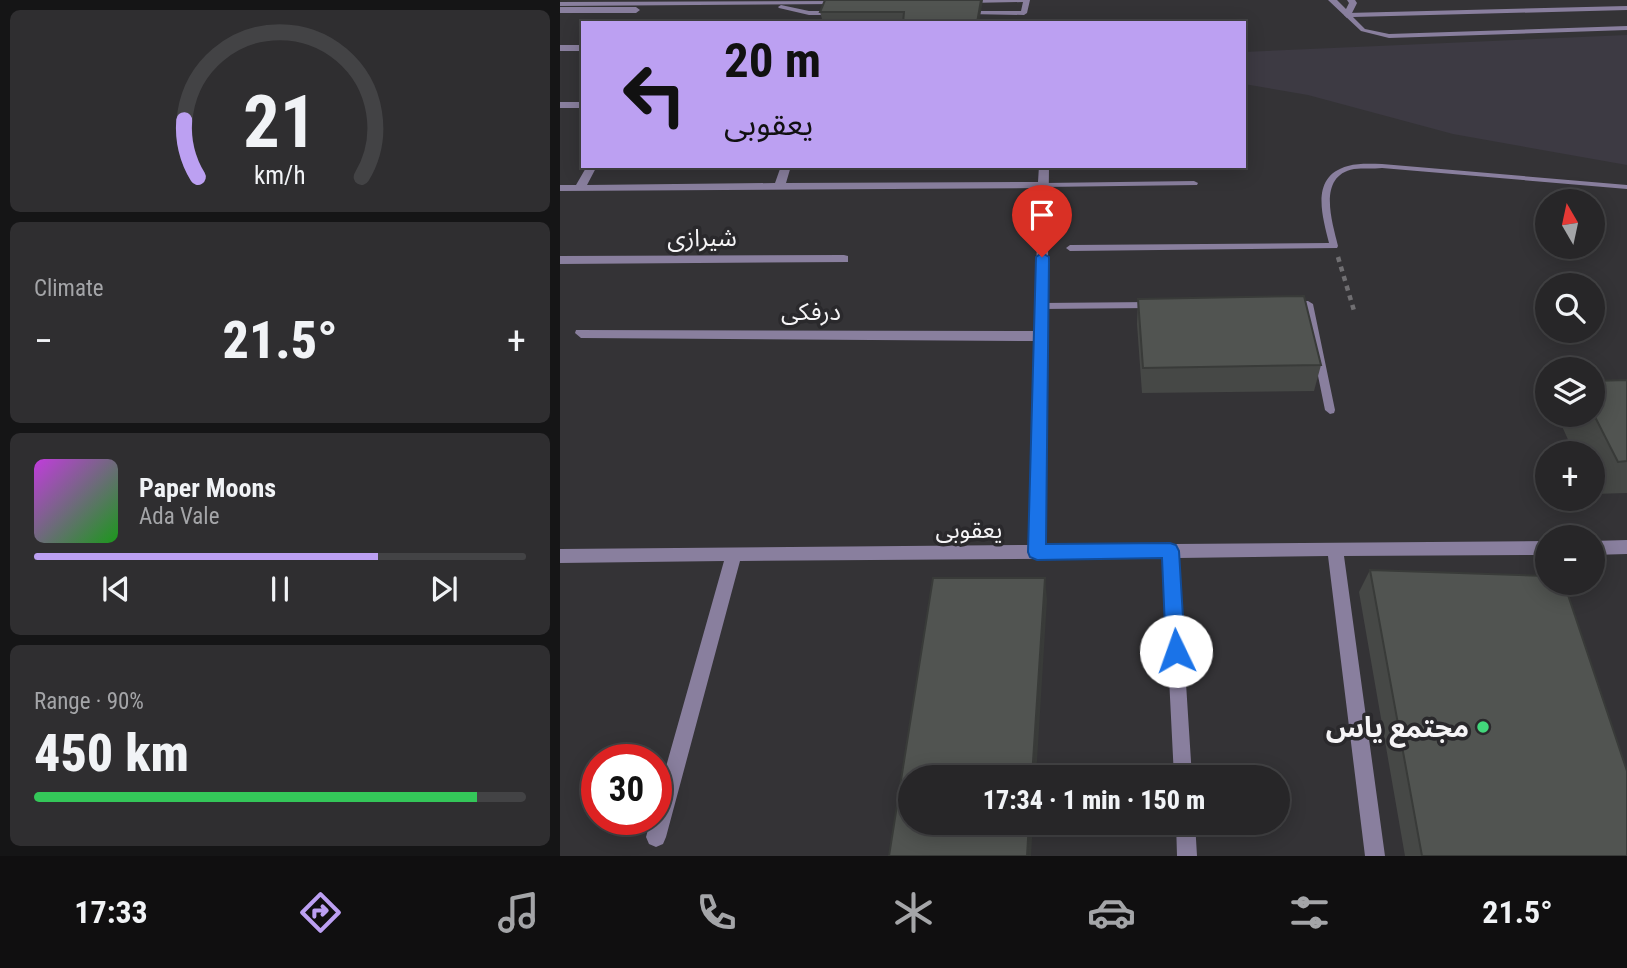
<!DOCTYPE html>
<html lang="en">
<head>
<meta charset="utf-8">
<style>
  :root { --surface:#272628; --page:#2f2e30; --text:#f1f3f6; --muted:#a4a5a8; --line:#434345; --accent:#bca0f2 }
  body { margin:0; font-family:"Roboto Condensed","Noto Sans Arabic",sans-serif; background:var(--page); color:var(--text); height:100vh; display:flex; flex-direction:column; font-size:26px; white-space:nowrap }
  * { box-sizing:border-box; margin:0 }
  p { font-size:23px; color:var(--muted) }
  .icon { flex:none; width:38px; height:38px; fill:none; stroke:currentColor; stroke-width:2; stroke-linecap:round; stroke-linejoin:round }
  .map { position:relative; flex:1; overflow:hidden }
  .drawer { display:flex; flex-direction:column; gap:10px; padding:10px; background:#151516; width:560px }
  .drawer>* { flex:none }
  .top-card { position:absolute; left:21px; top:21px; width:665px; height:147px; border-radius:0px; box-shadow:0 4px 18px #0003,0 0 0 2px var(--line); background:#bca0f2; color:#111; overflow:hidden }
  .needle { width:46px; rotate:351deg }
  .buttons { position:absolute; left:975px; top:189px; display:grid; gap:14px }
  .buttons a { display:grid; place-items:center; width:70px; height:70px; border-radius:50%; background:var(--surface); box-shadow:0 4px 18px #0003,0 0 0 2px var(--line); font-size:35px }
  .speed { position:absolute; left:21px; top:744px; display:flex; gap:14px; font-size:35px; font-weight:700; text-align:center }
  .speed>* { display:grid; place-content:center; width:91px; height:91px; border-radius:50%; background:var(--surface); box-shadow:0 4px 18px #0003,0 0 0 2px var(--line); line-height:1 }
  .speed .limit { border:10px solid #d22; background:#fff; color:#111 }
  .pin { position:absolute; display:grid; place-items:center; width:60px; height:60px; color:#fff; margin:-72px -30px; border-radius:50% 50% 50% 0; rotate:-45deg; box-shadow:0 0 7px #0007 }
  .pin .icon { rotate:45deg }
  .me { position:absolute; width:77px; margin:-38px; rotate:357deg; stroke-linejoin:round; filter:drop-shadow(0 0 5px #0008) }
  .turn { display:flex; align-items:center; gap:24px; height:147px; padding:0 28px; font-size:32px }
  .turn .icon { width:91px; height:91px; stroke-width:2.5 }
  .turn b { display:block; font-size:49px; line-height:60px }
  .big { font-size:52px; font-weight:800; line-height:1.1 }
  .drawer .widget { flex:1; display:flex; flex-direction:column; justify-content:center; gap:10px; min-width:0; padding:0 24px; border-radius:10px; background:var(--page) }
  .drawer .dial { align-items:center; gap:0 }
  .dial svg { height:182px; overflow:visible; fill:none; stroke:var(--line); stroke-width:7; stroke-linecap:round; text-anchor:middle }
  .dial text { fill:var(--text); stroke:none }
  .song { display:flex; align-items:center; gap:21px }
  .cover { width:84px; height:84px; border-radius:10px; background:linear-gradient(135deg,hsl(290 70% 55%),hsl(120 70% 35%)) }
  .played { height:7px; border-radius:4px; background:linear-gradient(90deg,var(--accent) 70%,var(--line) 70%) }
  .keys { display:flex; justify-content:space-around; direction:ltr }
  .heat { display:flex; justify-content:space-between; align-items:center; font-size:38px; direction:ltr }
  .charge { height:10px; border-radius:5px; background:linear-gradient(90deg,#34c759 90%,var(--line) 0) }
  .trip { position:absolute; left:338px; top:765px; width:392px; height:70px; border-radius:35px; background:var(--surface); box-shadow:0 4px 18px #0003,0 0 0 2px var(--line); font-weight:800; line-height:70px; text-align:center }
  .menu { display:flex; height:112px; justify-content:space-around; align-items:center; background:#100f10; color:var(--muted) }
  .menu .icon { width:49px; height:49px }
  .menu .current { color:var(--accent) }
  .menu b { font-size:32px; color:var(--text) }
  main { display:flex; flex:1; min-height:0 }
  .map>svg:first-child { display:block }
  .built { fill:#3d3a43 }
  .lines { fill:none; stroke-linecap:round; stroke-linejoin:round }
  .path { stroke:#706f72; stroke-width:4.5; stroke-dasharray:5 5; stroke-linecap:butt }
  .lane { fill:#897f9e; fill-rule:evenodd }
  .street { fill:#897f9e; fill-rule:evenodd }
  .wall { fill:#464846 }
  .shaded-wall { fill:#393b39 }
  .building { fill:#515451; stroke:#393b39; stroke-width:2 }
  .route { fill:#1a73e8; stroke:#114b97; stroke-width:2 }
  .poi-dot { fill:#42d77b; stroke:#2a292c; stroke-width:2.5 }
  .labels { text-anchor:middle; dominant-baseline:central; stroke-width:7; stroke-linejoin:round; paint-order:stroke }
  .street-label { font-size:24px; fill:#f5f4f6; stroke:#2a292c }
  .near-poi-label { font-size:28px; font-weight:bold; fill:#f5f4f6; stroke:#2a292c; text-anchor:end }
</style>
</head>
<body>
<main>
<section class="drawer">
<div class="widget dial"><svg viewBox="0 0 100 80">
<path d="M14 69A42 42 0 1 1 86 69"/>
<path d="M14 69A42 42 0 0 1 8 44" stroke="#bca0f2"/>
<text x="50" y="56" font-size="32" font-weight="700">21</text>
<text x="50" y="72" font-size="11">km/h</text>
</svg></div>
<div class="widget"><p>Climate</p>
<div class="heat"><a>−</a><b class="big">21.5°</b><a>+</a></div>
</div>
<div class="widget">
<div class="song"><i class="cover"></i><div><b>Paper Moons</b><p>Ada Vale</p></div></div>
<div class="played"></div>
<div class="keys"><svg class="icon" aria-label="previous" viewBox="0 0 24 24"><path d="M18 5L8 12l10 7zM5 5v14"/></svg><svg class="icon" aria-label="pause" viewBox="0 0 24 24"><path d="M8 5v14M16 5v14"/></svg><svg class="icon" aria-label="next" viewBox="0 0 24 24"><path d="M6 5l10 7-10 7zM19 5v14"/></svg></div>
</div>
<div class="widget"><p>Range · 90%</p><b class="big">450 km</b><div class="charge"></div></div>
</section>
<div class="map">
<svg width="1067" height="856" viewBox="0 0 1067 856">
  <rect width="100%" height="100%" fill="#343336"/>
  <path class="built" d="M1067,35V165L893,134L748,95L684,84V52Z"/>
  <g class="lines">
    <path class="path" d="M778,257L795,314"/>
    <path class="lane" d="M406,0H470L467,13L464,15L408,14V12L410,11H461L463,2L409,3L407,2Z
      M279,1L280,2L277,4L0,6V2Z
      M221,5L249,11H274L277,13L274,15H249L219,8L218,7Z
      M1067,6V10L793,17L805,29L829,34L1067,26V30L829,38L801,31L784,15L787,13Z
      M822,164L1067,185V189L822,168C813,169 803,168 794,169C757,176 772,221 778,246L777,248L510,251L506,248L510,245L769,243C762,215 750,176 788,166C799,163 811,164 822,164Z
      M634,181L638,183L637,185L484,187L480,185L484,183Z
      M733,301H748L753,304L775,410L774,413L770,414L765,410L744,307L730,306L728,304Z
      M591,302L596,305L591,308L481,309L476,306L481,303Z"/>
    <path class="street" d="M768,0H777L786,9L789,3L787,0H795L797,3L790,17L787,18Z
      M0,7H76L80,10L76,13H0Z
      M0,45H23V51H0Z
      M0,102H23V108H0Z
      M27,166H37L27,185L215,183L221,166H231L226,183L478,182L479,166H489L485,545L987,541V555L784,556L825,856H805L768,556L618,558L632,777H614L603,558L180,561L106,837L103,844L96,847L89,844L86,837L91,819H96V802L164,561L0,563V549L469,545L474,341L21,338L15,333L16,330L475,331L478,188L0,191V185H16Z
      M284,255L288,256V262L0,264V256Z
      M1067,540V554L1032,555V541Z
      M616,822H635L637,856H617Z"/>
  </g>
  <path class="wall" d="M265,0L419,23L343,19H262L260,12Z
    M578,299L761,365L754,391L582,393L577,324Z
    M1067,380V493L1033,494L1032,453H1014L997,415H1032V381Z
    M810,570L1067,856H845L799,592Z"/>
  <path class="shaded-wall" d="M421,0H423L419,23H417Z
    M485,578L487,600L476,777H472Z
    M469,822H473L471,856H467Z"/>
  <path class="building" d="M265,0H421L417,23H343L344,12H260Z
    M744,296L761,365L583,368L578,299Z
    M1067,380V461L1058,462L1032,411V381Z
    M810,570L987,576V583H1004L1067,771V856H862Z
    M373,578H485L472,777H350V822H469L467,856H329Z"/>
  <path class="route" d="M482,253L489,257L486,544L610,543L616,545L619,551L625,651L622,658L616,660L609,658L606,651L602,558L477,560L470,557L468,552L476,257Z"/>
  <circle class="poi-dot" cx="923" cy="727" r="7"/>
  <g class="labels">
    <g class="street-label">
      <text x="142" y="238">شیرازی</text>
      <text x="251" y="312">درفکی</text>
      <text x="409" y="530">یعقوبی</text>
    </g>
    <g class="near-poi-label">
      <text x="909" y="727">مجتمع یاس</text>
    </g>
  </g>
</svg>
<div class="buttons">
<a><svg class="needle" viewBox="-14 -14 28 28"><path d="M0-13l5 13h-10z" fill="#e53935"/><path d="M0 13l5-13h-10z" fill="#a4a5a8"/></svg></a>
<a><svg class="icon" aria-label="search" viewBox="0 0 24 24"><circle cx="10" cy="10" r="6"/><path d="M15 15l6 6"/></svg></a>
<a><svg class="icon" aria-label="layers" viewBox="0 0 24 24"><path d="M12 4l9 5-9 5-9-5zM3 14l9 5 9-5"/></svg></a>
<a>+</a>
<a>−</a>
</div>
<div class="speed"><div class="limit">30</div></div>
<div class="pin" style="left:482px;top:257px;background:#d93025"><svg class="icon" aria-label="arrive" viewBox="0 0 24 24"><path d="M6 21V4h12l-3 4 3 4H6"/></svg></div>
<svg class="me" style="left:616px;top:651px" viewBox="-20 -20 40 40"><circle r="19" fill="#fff"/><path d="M0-13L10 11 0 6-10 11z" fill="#1a73e8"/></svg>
<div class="trip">17:34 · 1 min · 150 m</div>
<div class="top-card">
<div class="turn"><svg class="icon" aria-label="left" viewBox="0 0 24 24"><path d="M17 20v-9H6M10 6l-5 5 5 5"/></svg><div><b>20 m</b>یعقوبی</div></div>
</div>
</div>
</main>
<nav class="menu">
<b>17:33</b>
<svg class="icon current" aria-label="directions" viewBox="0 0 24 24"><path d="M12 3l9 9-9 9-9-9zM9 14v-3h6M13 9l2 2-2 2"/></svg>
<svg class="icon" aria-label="music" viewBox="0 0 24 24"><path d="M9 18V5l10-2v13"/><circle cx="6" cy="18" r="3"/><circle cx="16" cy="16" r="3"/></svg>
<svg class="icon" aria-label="phone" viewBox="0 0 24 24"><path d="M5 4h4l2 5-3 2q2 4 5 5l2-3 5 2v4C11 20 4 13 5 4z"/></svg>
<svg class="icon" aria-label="climate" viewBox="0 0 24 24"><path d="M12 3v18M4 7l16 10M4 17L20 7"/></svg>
<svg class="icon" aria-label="car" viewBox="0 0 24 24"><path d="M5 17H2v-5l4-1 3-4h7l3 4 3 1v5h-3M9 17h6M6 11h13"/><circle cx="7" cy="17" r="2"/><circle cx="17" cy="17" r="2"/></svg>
<svg class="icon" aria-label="filters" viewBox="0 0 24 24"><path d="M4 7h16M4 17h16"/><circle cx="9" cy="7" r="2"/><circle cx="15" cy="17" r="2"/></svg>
<b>21.5°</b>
</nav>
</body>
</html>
